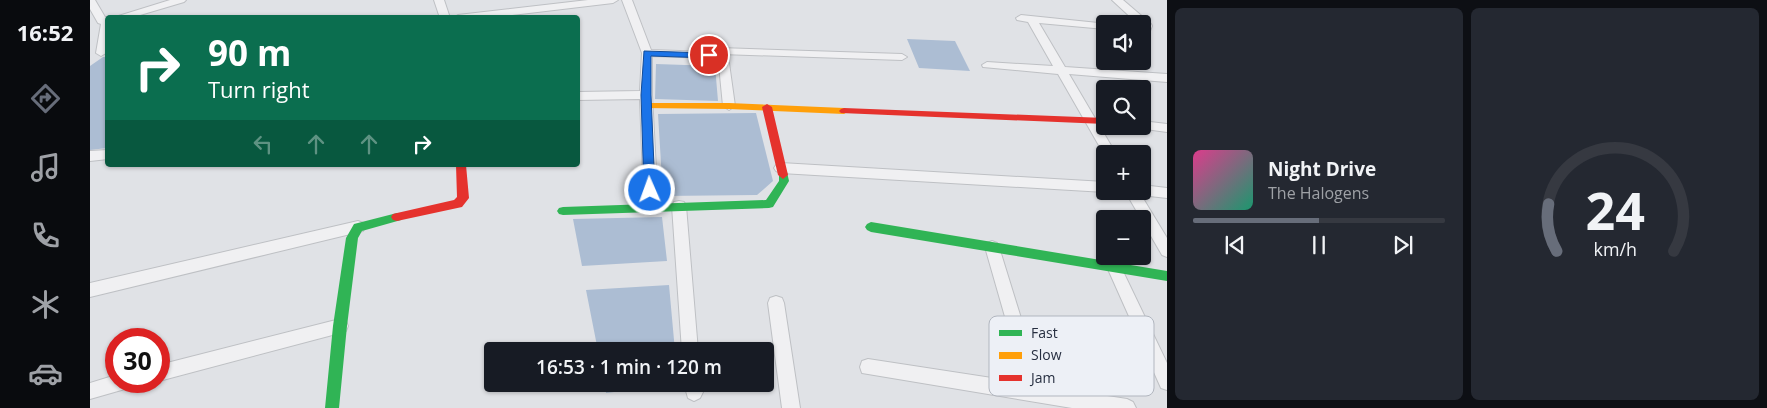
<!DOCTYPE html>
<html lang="en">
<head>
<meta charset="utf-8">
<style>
  :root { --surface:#171b24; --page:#242831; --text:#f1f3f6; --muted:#9ea1a6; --line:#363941; --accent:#676d7a }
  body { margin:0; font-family:"Open Sans",sans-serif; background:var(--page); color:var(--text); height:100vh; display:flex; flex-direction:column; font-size:19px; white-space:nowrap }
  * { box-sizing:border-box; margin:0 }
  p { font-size:16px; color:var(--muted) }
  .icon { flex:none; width:28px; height:28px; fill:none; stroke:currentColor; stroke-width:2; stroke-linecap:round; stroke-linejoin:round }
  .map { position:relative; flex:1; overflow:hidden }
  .side { display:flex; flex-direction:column; gap:8px; padding:8px; background:#0d0f14; width:600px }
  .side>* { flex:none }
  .top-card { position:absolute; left:15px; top:15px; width:475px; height:152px; border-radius:5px; box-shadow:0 1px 4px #0004; background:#0b6e4f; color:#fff; overflow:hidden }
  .tools { position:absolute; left:1006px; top:15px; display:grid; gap:10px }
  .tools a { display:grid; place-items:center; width:55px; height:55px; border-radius:5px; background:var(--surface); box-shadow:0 1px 4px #0004; font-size:25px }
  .speed { position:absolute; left:15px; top:328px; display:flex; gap:10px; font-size:25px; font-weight:700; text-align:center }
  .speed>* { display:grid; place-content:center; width:65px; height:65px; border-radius:50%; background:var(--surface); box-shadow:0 1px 4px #0004; line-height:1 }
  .speed .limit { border:8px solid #d22; background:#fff; color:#111 }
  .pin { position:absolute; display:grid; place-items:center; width:42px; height:42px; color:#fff; margin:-21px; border:2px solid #fff; border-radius:50%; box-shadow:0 1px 5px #0007 }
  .me { position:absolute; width:55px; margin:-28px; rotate:358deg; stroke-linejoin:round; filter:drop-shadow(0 0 4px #0008) }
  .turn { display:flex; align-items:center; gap:18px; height:105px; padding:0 20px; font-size:22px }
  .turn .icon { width:65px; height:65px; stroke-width:2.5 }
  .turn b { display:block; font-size:35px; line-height:42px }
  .lanes { display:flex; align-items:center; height:48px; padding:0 20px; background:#0003; justify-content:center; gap:25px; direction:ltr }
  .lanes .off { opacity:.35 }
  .side .widget { flex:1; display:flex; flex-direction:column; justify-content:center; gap:8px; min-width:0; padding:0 18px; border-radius:8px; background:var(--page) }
  .side .dial { align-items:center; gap:0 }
  .dial svg { height:130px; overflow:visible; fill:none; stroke:var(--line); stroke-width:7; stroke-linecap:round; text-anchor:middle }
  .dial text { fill:var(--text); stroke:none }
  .song { display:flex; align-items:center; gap:15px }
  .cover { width:60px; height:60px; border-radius:8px; background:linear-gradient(135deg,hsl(330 70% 55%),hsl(160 70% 35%)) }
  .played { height:5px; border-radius:2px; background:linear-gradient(90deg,var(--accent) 50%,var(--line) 50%) }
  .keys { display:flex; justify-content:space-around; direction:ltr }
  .side .tiles { flex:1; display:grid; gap:8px; grid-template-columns:repeat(2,1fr) }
  .trip { position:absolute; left:394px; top:342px; width:290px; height:50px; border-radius:5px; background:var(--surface); box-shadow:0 1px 4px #0004; font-weight:600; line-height:50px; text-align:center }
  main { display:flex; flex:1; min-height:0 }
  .dock { display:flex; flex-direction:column; width:90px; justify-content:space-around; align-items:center; background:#090b0e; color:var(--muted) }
  .dock .icon { width:35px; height:35px }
  .dock .selected { color:var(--accent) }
  .dock b { font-size:22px; color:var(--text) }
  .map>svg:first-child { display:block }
  .water { fill:#acbdd3 }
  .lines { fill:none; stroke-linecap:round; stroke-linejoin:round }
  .street-casing { stroke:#bec0c4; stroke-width:2 }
  .street { fill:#f0f0f2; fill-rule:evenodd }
  .fast { fill:#30b455; fill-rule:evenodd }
  .slow { fill:#ff9f0a; fill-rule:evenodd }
  .jam { fill:#e5322d; fill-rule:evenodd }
  .route { fill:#1a73e8; stroke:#114b97 }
  .key { fill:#edf0f6; stroke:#b1b6bf; stroke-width:1 }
  .key-label { font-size:14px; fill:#262e40 }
</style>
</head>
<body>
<main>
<nav class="dock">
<b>16:52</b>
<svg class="icon selected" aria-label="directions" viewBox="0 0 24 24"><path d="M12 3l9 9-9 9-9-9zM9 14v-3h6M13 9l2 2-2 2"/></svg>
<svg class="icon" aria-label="music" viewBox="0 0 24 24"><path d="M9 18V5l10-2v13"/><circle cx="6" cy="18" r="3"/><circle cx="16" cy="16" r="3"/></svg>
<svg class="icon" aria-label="phone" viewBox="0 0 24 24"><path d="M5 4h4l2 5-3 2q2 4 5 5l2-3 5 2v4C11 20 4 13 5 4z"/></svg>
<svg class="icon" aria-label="climate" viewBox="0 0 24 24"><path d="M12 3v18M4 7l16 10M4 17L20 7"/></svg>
<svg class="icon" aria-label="car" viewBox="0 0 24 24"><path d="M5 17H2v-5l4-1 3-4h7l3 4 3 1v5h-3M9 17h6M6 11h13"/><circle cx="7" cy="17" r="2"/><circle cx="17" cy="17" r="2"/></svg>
</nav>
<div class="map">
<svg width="1077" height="408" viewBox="0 0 1077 408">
  <rect width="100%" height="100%" fill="#e0e2e6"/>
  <path class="water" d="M817,39L865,41L880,71L829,68Z
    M13,57H17V148L0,150V66Z
    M566,64L625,66L628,101L565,99Z
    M666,113L683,181L667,195L573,196L568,114Z
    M572,217L577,261L492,266L483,219Z
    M579,285L585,351H508L496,290Z
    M515,384H588L516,393Z"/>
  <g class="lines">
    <g class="street-casing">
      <path id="street" d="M0,0H5L15,17L19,18H18L16,53L11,56L6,53L11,24L8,23L0,9Z
        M80,0H96L94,2L40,18H22Z
        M344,0H354L360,18H350Z
        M498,0H528L523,3L398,18H363L368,15Z
        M532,0H542L561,50L618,52L630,48L812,54L817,57L812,60L631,54L628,55L639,63L645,106L639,110L633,106L629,65L617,58L562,56V95L568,206L566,210L561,211L556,210L554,206L550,99L488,100V92L550,91L552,53Z
        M1022,0H1033L1061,24L1062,26L1060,31L1052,32V24H1048Z
        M931,15L1018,24H1015V29L949,23L975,67L1077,74V82L979,74L1026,154H1015V156L968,74L893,67L892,65L897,62L963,66L938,22L927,20L926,18Z
        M1052,121L1077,124V132L1048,128L1047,126H1052Z
        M18,150V159L0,161V151Z
        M691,163L1015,182V191H1017L1015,192L691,173L686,171L684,168L686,165Z
        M1052,185L1077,188V198L1051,195L1077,238V257L1072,255L1035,191H1052Z
        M589,201L594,202L596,206L608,351H592L582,206L584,202Z
        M268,221L273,223L275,227L273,231L0,297V283Z
        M902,241L907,243L909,247L952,386L1037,399L1043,402L1046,408H982L772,373L770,367L772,361L778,359L934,383L895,247L897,243Z
        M1024,261L1029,263L1077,363V390L1071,388L1017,267L1019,263Z
        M686,296L692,298L694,303L710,408H692L678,303L680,298Z
        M250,319L256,321L258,326L256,331L250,333L69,381V365Z
        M26,375V381H45L42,387L0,399V383Z
        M594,384H612L613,392L610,398L604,401L598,398Z"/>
    </g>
    <use href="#street" class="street"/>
    <path class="fast" d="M693,171L697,172L699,181L683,207L679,208L473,215L469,214L467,211L469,208L473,207L676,200L689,181V172Z
      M307,213L311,214L313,217L311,220L272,231L268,238L257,326L249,408H235L243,326L256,238L264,224Z
      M781,222L1077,271V281L781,232L777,230L775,227L777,224Z"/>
    <path class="slow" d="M556,103H639L754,108L759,111L754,114L639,109L553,108L551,106L553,104Z"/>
    <path class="jam" d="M677,104L682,107L698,175L693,179L688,175L672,107Z
      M754,108L1015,118V124L751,113L749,111L751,109Z
      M366,165H376L379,198L372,207L307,221L303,220L301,217L303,214L307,213L364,200L367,197Z"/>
  </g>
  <path class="route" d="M554,51L619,53L623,55L619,58L561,56V95L565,190L560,194L554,190L551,95Z"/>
  <rect x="899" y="316" width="165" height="80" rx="8" class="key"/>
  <rect x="909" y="330" width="23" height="6" fill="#30b455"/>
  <rect x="909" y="352" width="23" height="7" fill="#ff9f0a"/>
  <rect x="909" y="375" width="23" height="6" fill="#e5322d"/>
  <g class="key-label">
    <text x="941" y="338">Fast</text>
    <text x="941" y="360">Slow</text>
    <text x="941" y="383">Jam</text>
  </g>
</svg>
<div class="tools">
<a><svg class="icon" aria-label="sound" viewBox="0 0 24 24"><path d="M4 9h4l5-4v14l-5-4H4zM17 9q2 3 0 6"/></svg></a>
<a><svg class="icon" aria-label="search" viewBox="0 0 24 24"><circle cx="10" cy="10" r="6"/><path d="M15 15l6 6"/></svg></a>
<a>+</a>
<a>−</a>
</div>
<div class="speed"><div class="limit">30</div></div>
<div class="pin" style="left:619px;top:55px;background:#d93025"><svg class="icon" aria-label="arrive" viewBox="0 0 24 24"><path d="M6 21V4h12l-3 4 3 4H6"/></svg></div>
<svg class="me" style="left:560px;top:190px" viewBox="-20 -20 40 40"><circle r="17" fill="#1a73e8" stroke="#fff" stroke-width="3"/><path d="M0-11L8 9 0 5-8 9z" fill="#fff"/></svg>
<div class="trip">16:53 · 1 min · 120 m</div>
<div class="top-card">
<div class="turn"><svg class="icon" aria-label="right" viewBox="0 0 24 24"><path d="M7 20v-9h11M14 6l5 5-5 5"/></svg><div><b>90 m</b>Turn right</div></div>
<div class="lanes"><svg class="icon off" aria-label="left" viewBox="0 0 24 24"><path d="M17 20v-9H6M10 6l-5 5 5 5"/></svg><svg class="icon off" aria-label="ahead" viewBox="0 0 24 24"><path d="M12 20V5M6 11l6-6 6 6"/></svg><svg class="icon off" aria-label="ahead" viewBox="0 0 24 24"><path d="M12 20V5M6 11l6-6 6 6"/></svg><svg class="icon" aria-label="right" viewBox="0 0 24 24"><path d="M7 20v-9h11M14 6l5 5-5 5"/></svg></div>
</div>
</div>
<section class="side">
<div class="tiles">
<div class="widget">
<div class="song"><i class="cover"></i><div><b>Night Drive</b><p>The Halogens</p></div></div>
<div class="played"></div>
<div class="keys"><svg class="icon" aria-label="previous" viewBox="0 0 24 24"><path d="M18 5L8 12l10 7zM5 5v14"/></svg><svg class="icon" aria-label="pause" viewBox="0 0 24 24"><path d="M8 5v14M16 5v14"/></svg><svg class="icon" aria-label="next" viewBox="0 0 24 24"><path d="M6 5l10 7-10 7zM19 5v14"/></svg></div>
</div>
<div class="widget dial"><svg viewBox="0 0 100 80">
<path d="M14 69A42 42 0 1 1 86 69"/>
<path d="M14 69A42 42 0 0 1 9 40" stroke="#676d7a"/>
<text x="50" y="56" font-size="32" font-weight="700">24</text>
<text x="50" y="72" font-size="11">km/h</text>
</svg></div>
</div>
</section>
</main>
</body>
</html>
